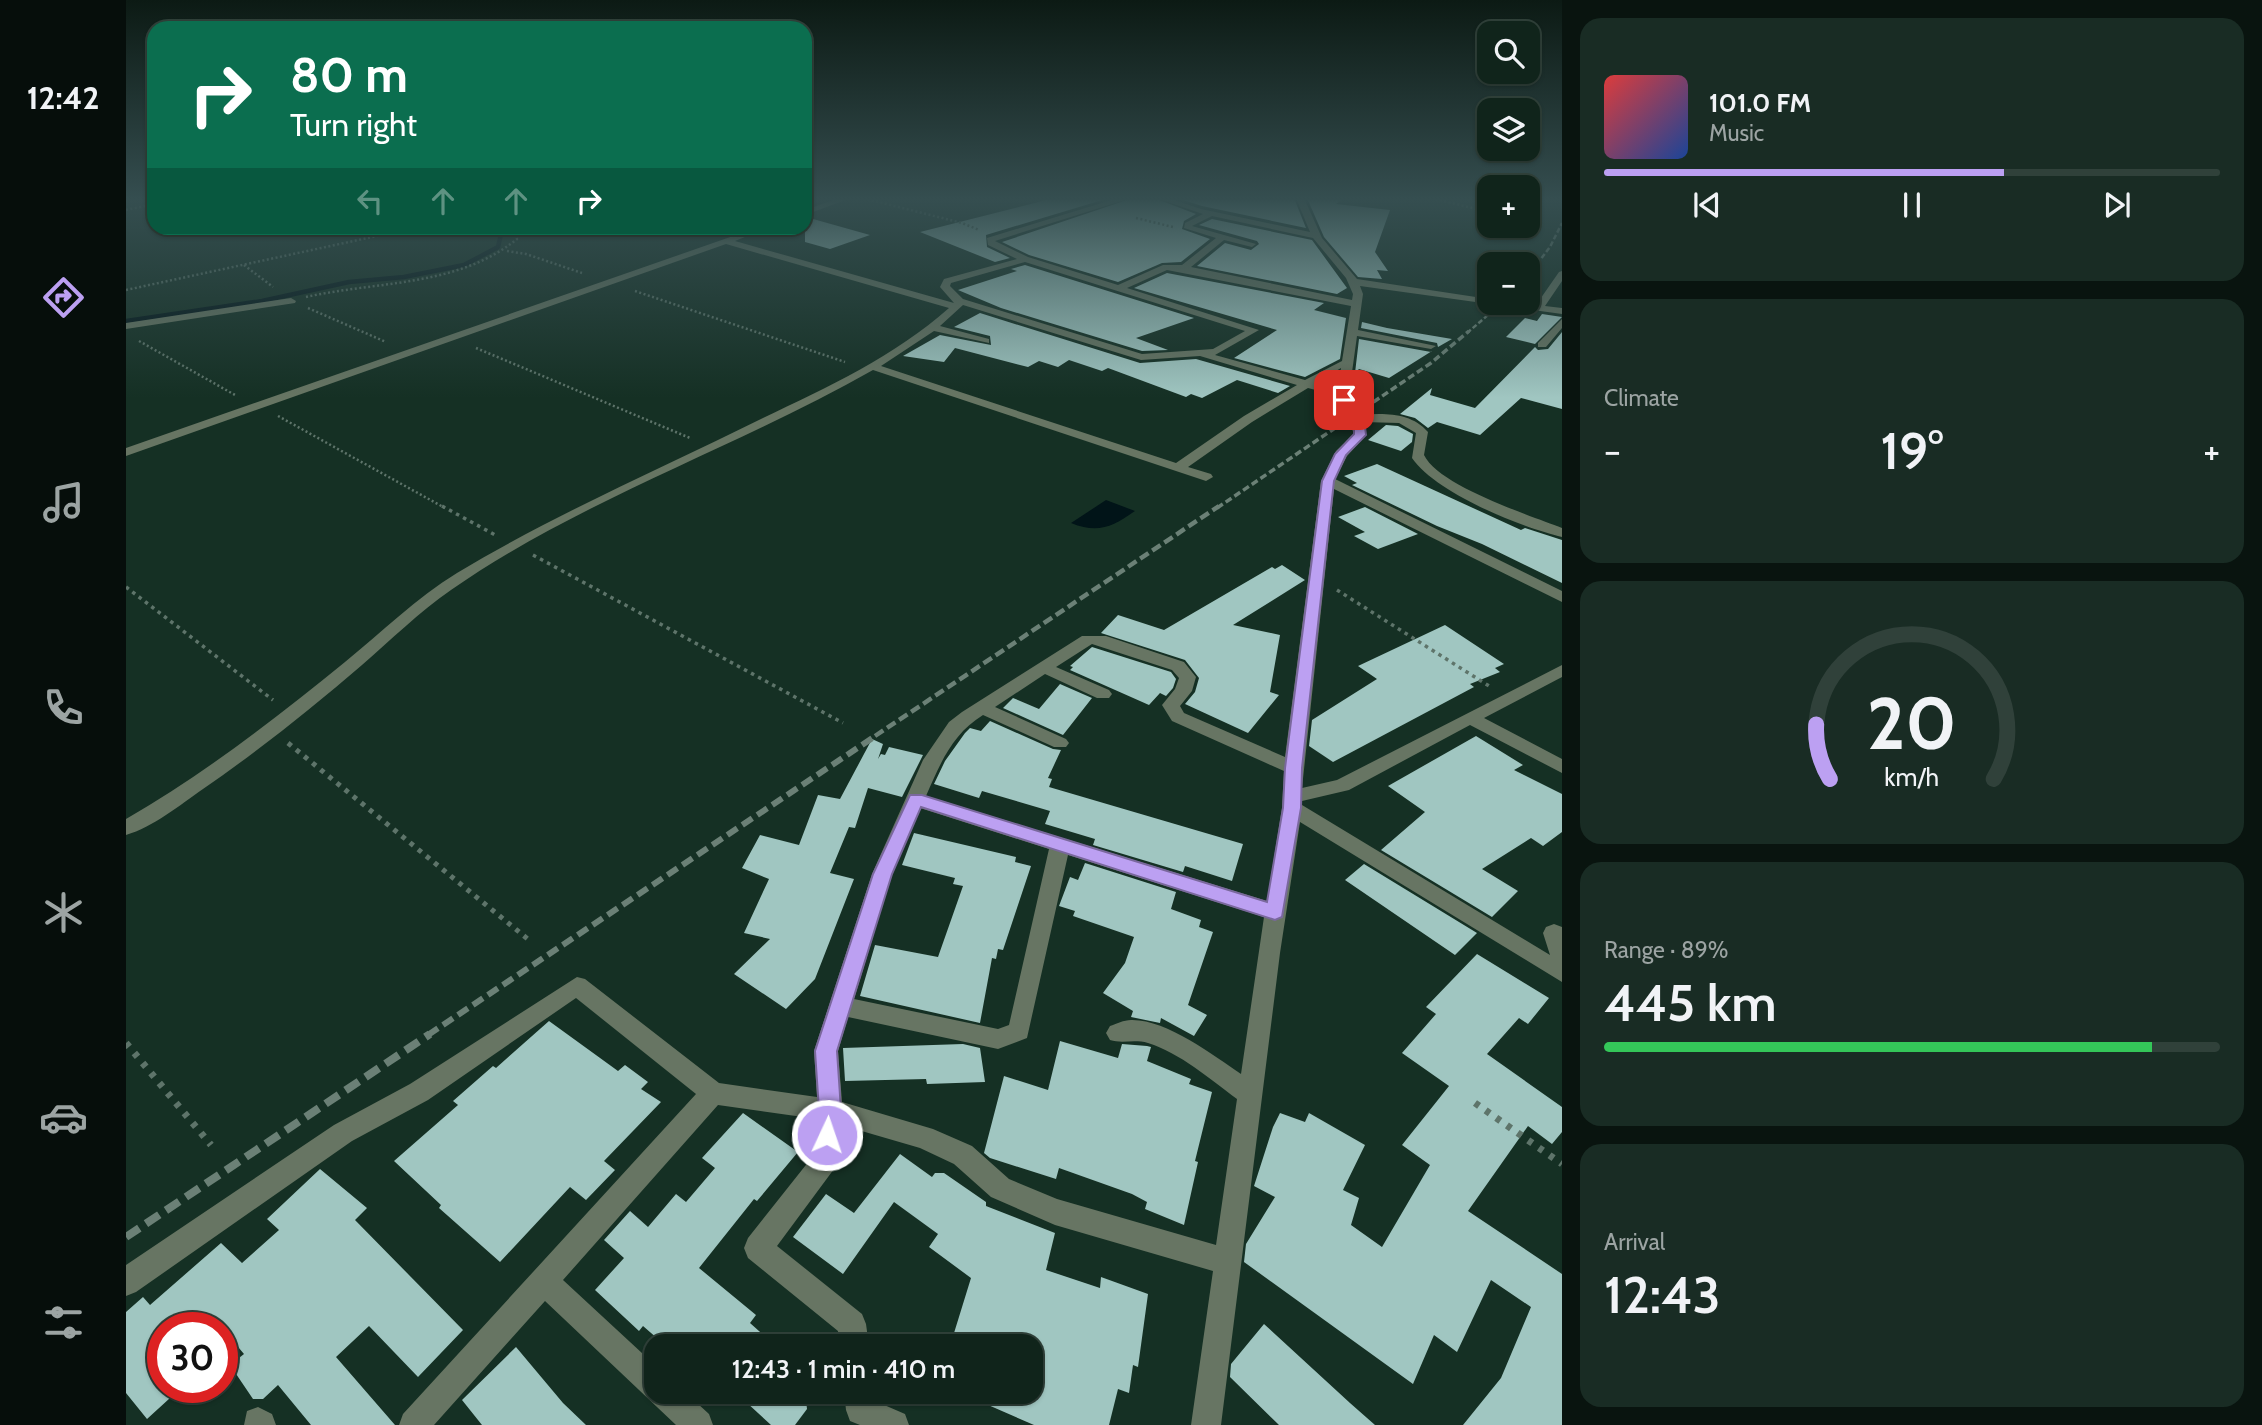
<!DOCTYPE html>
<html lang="en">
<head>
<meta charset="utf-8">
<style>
  :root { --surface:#10241b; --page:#192c24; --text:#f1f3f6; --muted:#9ca4a3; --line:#30413a; --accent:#bca0f2 }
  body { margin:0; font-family:Cabin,sans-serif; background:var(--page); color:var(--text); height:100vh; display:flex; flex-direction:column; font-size:26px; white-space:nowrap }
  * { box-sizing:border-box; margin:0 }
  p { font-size:23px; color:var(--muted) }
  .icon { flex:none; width:38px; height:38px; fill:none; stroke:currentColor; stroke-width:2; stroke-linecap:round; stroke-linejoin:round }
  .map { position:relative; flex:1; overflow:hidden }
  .sheet { display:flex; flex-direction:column; gap:18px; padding:18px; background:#09140f; width:700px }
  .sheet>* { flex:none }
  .guide { position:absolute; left:21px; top:21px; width:665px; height:214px; border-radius:21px; box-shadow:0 2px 5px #0004,0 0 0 2px var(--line); background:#0b6e4f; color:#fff; overflow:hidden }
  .controls { position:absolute; left:1351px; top:21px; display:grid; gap:14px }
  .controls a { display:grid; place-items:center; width:63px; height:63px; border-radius:14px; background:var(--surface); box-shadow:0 2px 5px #0004,0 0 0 2px var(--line); font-size:35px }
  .speed { position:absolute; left:21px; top:1312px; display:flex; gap:14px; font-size:35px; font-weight:700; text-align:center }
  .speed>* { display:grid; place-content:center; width:91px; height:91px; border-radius:50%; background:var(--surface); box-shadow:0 2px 5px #0004,0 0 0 2px var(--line); line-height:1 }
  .speed .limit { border:10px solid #d22; background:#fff; color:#111 }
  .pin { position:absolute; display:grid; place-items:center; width:60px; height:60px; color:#fff; margin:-30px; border-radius:14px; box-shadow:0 4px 10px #0006 }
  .me { position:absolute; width:77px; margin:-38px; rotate:3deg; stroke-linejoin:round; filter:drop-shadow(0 0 5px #0008) }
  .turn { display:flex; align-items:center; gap:24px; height:147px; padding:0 28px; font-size:32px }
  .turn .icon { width:91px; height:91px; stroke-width:2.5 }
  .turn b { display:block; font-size:49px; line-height:60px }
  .lanes { display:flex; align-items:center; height:66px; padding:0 28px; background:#0003; justify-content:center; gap:35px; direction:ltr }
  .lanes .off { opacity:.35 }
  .big { font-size:52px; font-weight:600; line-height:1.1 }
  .sheet .tile { flex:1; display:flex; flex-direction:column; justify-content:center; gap:10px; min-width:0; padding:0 24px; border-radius:21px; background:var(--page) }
  .sheet .dial { align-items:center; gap:0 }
  .dial svg { height:182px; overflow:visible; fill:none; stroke:var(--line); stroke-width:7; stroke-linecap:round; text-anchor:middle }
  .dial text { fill:var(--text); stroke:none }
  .song { display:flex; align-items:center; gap:21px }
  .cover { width:84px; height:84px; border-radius:10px; background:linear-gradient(135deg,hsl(0 70% 55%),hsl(220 70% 35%)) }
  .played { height:7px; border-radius:4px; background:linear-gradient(90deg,var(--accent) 65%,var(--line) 65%) }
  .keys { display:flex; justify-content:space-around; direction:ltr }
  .heat { display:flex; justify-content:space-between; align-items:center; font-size:38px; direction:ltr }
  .charge { height:10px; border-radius:5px; background:linear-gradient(90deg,#34c759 89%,var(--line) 0) }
  .trip { position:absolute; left:518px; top:1334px; width:399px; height:70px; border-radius:21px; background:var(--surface); box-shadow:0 2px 5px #0004,0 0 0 2px var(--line); font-weight:600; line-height:70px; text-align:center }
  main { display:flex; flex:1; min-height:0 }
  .tab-bar { display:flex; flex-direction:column; width:126px; justify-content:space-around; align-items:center; background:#060e0b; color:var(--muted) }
  .tab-bar .icon { width:49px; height:49px }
  .tab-bar .active { color:var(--accent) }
  .tab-bar b { font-size:32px; color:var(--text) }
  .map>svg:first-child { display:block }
  .water { fill:#011418 }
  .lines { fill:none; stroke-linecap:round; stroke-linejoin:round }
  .stream { stroke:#011418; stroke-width:4.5 }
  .building { fill:#a0c6c1 }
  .path-far3 { stroke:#5e746a; stroke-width:2.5; stroke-dasharray:2 2.5; stroke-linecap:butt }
  .path-far2 { stroke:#5e746a; stroke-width:3.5; stroke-dasharray:3.5 4.5; stroke-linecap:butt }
  .path-far1 { stroke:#5e746a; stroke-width:5; stroke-dasharray:4.5 6; stroke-linecap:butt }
  .path { stroke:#5e746a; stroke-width:7; stroke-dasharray:5 8; stroke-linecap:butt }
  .minor { fill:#677563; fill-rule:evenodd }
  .rail-far4 { stroke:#6b8076; stroke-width:2.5; stroke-dasharray:5 2.5; stroke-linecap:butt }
  .rail-far3 { stroke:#6b8076; stroke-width:3.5; stroke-dasharray:7 3.5; stroke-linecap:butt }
  .rail-far2 { stroke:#6b8076; stroke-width:4.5; stroke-dasharray:10 4.5; stroke-linecap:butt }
  .rail-far1 { stroke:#6b8076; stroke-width:6; stroke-dasharray:12 6; stroke-linecap:butt }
  .rail { stroke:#6b8076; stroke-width:8; stroke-dasharray:16 8; stroke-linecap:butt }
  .route { fill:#bca0f2; stroke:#7a689d; stroke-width:2 }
</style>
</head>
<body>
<main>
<nav class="tab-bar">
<b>12:42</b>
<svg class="icon active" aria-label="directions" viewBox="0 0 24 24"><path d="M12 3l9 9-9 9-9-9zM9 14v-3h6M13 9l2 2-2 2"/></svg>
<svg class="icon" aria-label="music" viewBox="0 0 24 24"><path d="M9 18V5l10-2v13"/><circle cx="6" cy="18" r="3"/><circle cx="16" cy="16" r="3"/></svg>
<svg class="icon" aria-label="phone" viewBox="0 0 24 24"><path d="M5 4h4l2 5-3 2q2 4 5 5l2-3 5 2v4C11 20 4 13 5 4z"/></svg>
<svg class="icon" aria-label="climate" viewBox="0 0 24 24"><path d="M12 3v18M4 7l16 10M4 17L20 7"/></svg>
<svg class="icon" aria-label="car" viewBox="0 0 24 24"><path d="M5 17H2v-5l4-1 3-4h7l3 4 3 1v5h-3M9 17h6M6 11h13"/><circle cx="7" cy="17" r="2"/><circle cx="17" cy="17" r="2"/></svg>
<svg class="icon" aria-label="filters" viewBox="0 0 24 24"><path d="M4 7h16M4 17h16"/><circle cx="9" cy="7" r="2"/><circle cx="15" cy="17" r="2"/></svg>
</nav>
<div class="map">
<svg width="1436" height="1425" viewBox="0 0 1436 1425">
  <rect width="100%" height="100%" fill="#153024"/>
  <path class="water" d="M980,500L1009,511C986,527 972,534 945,523Z"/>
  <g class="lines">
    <path class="stream" d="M0,321L136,301L223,282L278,277L338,265L372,247L376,230L373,228"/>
  </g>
  <path class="building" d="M928,198H983L860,235L861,247L884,258L869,262L794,232Z
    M1007,198H1028L1070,214L1058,221L1056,229L1084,239L1055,262L1036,263L992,282L903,255L876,242Z
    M1051,198H1168L1180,228L1076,206Z
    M1181,198H1218L1210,204L1264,210L1249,252L1262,271L1251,270L1256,279L1232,277L1198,237Z
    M679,217H680L744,235L704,249L679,242Z
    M1086,219L1186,240L1221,288L1211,294L1071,266L1099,243L1125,250L1133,244L1131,241L1073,225Z
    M899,265L1068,318L1010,338L1042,350L1016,351L875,308L832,290L891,271L885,269Z
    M1041,273L1198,303L1188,310L1220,318L1214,359L1179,377L1108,358L1151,330L1008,288Z
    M854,313L1014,363L1070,359L1164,386L1152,393L1111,380L1076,398L1065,394L1060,397L982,368L976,371L943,360L932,367L913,361L902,367L829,348L818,362L777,356L814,335L865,345L864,336L828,327Z
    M1416,314L1436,317L1409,344L1380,337L1399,318L1411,321Z
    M1236,322L1261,328L1326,339L1312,347L1311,343L1235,328Z
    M1436,332V409L1395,398L1354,435L1311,422L1302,428L1289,418L1274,414L1306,388L1304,395L1349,408L1409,347L1412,350L1422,349Z
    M1233,339L1305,352L1306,351L1263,378L1233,369L1229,373Z
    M1260,425L1272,426L1287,434L1286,442L1275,451L1242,440Z
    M1251,464L1395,530L1399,528L1436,540V583L1356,544L1311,526L1226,485L1231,483L1218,476Z
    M1239,507L1292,534L1252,549L1228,536L1239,532L1212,517Z
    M1156,565L1179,580L1107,625L1154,635L1144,692L1153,695L1122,733L1059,704L1069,692L1073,678L1059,660L975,633L992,615L1038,630L1146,567L1149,569Z
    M1319,625L1378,664L1369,668L1374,672L1344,684L1348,687L1207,762L1183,746L1186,720L1251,679L1232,666Z
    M966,647L1045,672L1050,679L1047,688L1040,696L1034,693L1023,705L944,670L947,667L944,666Z
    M934,684L966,698L937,735L877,708L887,698L913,709Z
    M864,721L927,749L935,750L922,778L926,779L923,787L1117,844L1106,881L1059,866L1057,872L967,845L969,839L919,824L924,811L856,791L853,798L808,784L819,761L839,733L844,728L855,731Z
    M1350,736L1397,765L1388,770L1436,794V832L1417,846L1405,838L1356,869L1392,891L1366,917L1255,850L1299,812L1262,786Z
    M746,739L757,744L752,759L755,754L759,755L763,747L797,755L776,797L742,788L729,828L723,827L704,873L728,879L689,979L660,1009L608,974L644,939L618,933L643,879L616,868L634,835L673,845L692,795L714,799Z
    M788,833L890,857L889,862L905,866L877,950L872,949L870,959L866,958L854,1023L734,996L749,945L812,957L837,886L827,884L829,878L776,865Z
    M959,863L1050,892L1045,909L1075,920L1073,927L1087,932L1062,1005L1081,1015L1068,1036L1035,1018L1034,1023L1005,1017L1007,1011L977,993L999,963L1008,937L947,916L949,911L933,906L944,877L952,880Z
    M1238,864L1351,933L1329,955L1219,880Z
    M1351,954L1423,998L1402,1024L1393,1018L1361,1054L1436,1107V1132L1426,1144L1402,1126L1342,1211L1436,1274V1425H1337L1375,1378L1405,1307L1365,1280L1331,1352L1308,1335L1287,1384L1118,1262L1120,1244L1149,1197L1128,1186L1147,1127L1154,1113L1179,1122L1183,1113L1239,1145L1217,1190L1233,1198L1225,1225L1256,1247L1304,1165L1276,1145L1323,1086L1276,1053L1310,1014L1300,1007Z
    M423,1021L492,1071L499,1065L522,1082L515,1089L535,1102L478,1161L489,1170L460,1200L444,1187L374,1262L313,1208L315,1205L268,1161L332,1105L327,1101L367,1066L370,1068Z
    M934,1041L992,1058L996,1044L1021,1046L1025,1047L1021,1061L1065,1079L1063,1084L1086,1092L1069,1161L1072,1162L1058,1225L1019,1209L1021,1202L1006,1194L933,1168L930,1179L864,1158L858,1153L878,1076L922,1090Z
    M837,1044L854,1048L859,1082L801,1084L800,1079L719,1081L717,1048Z
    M617,1113L672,1152L631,1201L628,1199L573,1268L630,1315L624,1323L650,1346H540L517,1326L513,1331L469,1290L498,1258L478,1240L504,1211L522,1227L550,1194L560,1202L589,1168L576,1158Z
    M774,1154L806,1177L809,1173H818L860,1202V1206L929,1233L920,1270L974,1288L975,1277L1022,1294L1012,1367L1007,1365L1003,1393L992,1389L983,1425H908L830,1391H905V1346H824L845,1278L803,1247L812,1234L768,1202L717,1274L667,1237L700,1194L728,1213Z
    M194,1169L241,1208L229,1220L337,1330L292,1377L243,1326L210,1357L269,1425H185L152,1385L137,1399H127L104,1365L118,1354L96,1328H37V1388H55L21,1419L0,1393V1312L17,1297L24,1305L95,1243L116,1263L153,1230L141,1219Z
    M1138,1324L1224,1403L1249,1425H1153L1104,1377L1105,1364Z
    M390,1347L437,1403L460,1425H356L336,1400Z
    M608,1391H679L681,1409L669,1425H645Z"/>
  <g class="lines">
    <path class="path-far3" d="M737,198L836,223L853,230
      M1305,198L1363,212
      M0,210L28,204
      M1010,218L1047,227
      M1402,220L1414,223
      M381,251L400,254L456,273
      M118,265L147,287
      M0,290L288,228
      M509,291L719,362
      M180,297C251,281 332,287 391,239L385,228
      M182,308L260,342
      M13,341L109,395
      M350,348L564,438
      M152,416L319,508"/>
    <path class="path-far2" d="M316,506L371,536
      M407,555L717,723
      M0,587L147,700
      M1211,590L1363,686"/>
    <path class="path-far1" d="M162,743L403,940"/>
    <path class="path" d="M0,1043L85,1145
      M1349,1103L1436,1164"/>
    <path class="minor" d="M713,198H725L679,215V210Z
      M992,198H1005L869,241L902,257L992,285L1037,265H1056L1090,238L1058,228L1059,223L1077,214L1030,198H1042L1075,209L1184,232L1170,198H1178L1196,238L1231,279L1363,299V303L1410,305L1433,272L1436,271V281L1419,306L1436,308V314L1234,286L1237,294L1232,330L1310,346L1305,349L1231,336L1223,394L1233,415C1257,413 1285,412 1302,432L1298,455C1313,486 1403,515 1436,528V537C1394,527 1310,493 1286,458L1290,433L1273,423L1237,422L1240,435L1221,456L1209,479L1436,591V602L1208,489L1176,788L1211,780L1436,665V677L1358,718L1436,759V773L1344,725L1223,790L1176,801V805L1424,955L1417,933L1420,927L1428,924L1436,927V982L1174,822L1154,953L1095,1425H1065L1087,1271L929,1225L865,1197L828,1164L794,1148L715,1125L712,1160L708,1169L651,1246L736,1314L740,1324L743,1346H713L712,1331L622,1258L618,1248L622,1238L687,1156L691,1119L592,1105L437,1280L530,1366V1391H558L583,1414L587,1425H550L419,1301L308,1425H273L277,1414L570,1094L450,998L302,1100L226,1141L10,1292L0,1296V1265L208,1125L284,1084L451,977L459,979L593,1083L691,1097L688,1051L746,874L797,760L823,722L836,712L956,636H980L1058,662L1070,677L1066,691L1054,706L1058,713L1159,757L1195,481L1210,451L1228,434L1212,396L1182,388L1126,422L1062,467L1085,474L1087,477L1080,481L747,370C610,448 454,500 325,590C293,612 265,640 236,665C185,709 132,751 77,789C54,805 27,827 0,835V819C78,774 149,719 219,662C256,632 290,598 331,573C429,514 534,469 637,418C702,387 769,356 823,308L600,244L0,456V448L630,228H641L609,241L828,303L814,287L818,279L891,259L862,245L861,238ZM1086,216L1187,238L1220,278L1227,294L1226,300L1065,267L1098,240L1126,247L1130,244L1066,226ZM899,262L1119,331L1087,349L1016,354L837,299L824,286L825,283ZM1041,270L1225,306L1216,361L1179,380L1089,355L1133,330L1001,288ZM837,305L1015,360L1074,356L1171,385L1118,416L1050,463L755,366L808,331L863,343V339L814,326ZM1215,368L1212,389L1190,383ZM966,644L1046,670L1053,678L1049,689L1036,705L1046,721L1158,771L1156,808L1141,901L800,796C814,764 826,734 857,715L928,747H940L943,743L940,739L869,707L919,674L971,698H983L986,694L983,690L930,667ZM794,808L923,849L883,1025L872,1029L728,999L766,874ZM942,855L1138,917L1115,1074C1087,1055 1040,1019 1005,1020C998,1020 990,1024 984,1026L980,1033L984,1040C996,1044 1008,1039 1022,1043C1054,1053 1084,1079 1111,1099L1090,1245L931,1199L883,1179L846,1146L807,1129L716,1102L712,1051L722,1017L872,1049L901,1038Z
      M165,298L170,301L169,303L0,329V323Z
      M1436,319V328L1420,347H1412V343Z
      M718,1391H748L749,1401L779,1414L783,1425H734L724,1421L720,1410Z
      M132,1407L146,1414L150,1425H118L121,1411Z"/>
    <path class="rail-far4" d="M1402,276L1424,247L1436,223
      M1341,333L1376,303"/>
    <path class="rail-far3" d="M1091,508L1305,363L1343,331"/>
    <path class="rail-far2" d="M749,736L1093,506"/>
    <path class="rail-far1" d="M302,1035L751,735"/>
    <path class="rail" d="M0,1237L304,1034"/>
  </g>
  <linearGradient id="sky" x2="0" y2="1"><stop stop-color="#0c1a14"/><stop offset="0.5" stop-color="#354e50"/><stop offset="1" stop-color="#354e50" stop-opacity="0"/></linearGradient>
  <rect width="1436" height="398" fill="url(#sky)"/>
  <path class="route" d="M1218,397L1222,398L1239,427L1240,435L1220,455L1208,481L1176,768L1175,808L1156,917L1149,920L795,807L766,874L711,1051L715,1110L710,1143L701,1146L693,1143L690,1135L693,1110L689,1051L747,874L784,795H796L1141,902L1157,808L1159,768L1196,481L1209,454L1228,434V427L1213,400Z"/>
</svg>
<div class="controls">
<a><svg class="icon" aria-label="search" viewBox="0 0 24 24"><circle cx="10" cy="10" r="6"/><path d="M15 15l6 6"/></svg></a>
<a><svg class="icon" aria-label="layers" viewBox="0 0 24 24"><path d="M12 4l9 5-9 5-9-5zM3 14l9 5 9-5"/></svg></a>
<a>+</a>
<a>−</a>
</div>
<div class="speed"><div class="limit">30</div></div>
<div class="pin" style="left:1218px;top:400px;background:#d93025"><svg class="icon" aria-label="arrive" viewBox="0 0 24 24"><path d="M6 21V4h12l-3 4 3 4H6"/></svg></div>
<svg class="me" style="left:701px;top:1135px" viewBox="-20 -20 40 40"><circle r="17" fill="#bca0f2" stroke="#fff" stroke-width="3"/><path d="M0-11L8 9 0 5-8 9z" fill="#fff"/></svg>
<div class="trip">12:43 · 1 min · 410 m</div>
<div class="guide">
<div class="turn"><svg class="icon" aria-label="right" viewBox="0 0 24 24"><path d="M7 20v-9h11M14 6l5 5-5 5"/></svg><div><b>80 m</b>Turn right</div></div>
<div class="lanes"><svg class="icon off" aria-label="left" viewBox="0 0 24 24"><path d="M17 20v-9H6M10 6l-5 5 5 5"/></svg><svg class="icon off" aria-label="ahead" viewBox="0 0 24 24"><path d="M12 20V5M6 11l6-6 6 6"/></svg><svg class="icon off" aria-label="ahead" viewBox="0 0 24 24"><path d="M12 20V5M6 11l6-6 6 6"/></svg><svg class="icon" aria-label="right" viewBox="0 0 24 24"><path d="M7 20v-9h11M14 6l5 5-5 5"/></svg></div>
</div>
</div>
<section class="sheet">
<div class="tile">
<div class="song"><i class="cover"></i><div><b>101.0 FM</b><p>Music</p></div></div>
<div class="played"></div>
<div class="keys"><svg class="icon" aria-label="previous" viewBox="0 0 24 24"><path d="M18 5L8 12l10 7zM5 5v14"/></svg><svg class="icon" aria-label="pause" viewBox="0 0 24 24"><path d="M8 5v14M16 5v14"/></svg><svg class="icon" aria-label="next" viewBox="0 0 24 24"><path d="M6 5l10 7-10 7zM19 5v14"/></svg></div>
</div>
<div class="tile"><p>Climate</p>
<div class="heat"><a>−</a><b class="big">19°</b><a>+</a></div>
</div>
<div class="tile dial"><svg viewBox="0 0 100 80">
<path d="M14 69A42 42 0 1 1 86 69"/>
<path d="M14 69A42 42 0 0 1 8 45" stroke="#bca0f2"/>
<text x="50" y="56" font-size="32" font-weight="700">20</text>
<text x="50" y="72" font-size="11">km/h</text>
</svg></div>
<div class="tile"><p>Range · 89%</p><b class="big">445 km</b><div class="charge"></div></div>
<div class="tile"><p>Arrival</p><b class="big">12:43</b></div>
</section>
</main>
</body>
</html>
